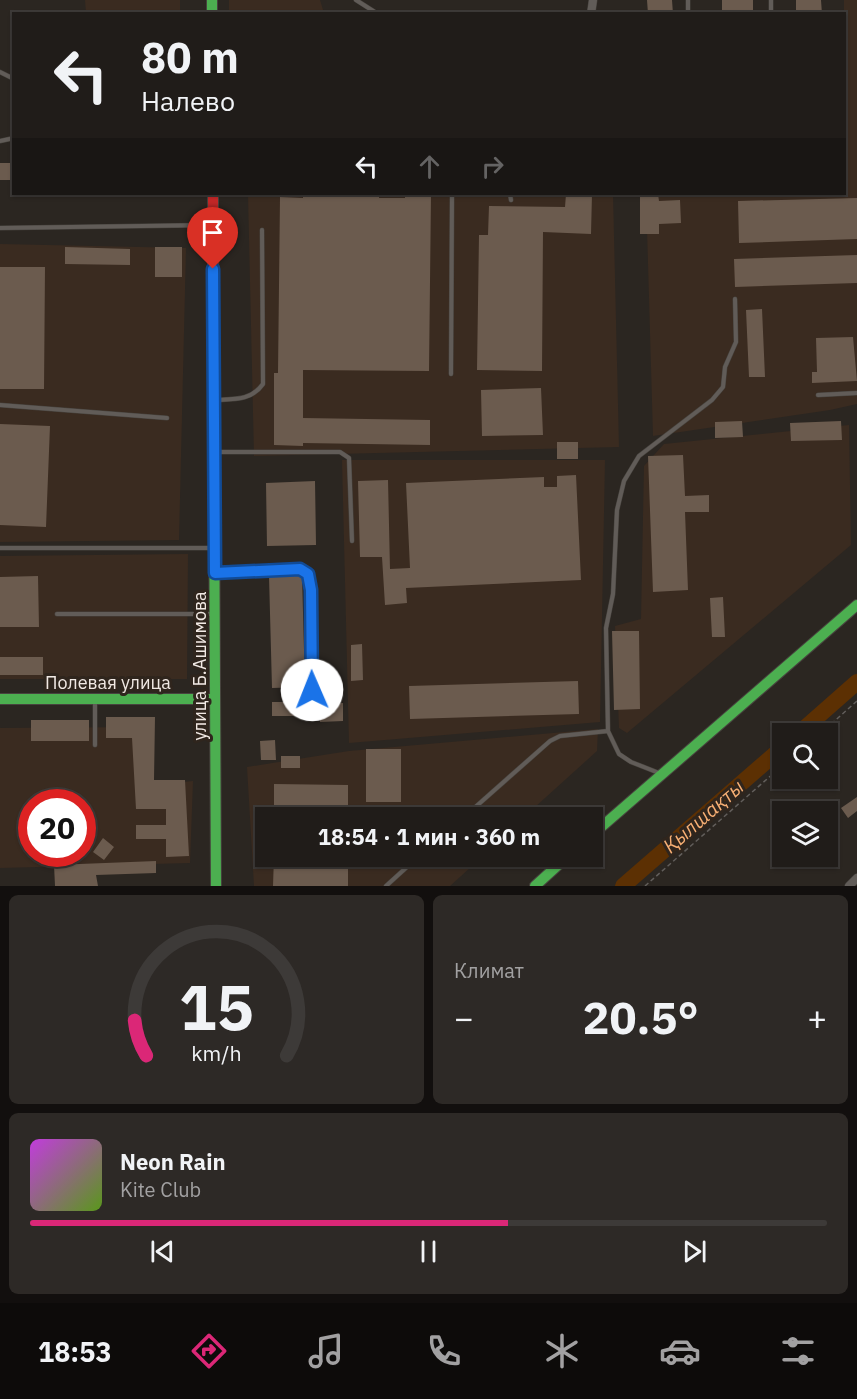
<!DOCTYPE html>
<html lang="ru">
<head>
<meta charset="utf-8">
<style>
  :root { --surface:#201c19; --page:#2d2926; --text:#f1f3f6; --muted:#a2a1a2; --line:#3d3a38; --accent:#db2777 }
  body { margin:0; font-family:"IBM Plex Sans",sans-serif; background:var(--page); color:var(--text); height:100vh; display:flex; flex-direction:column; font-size:22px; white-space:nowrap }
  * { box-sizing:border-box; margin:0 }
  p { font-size:20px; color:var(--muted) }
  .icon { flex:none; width:33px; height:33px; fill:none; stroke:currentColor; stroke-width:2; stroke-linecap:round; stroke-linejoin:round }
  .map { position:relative; height:886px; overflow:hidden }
  .panel { display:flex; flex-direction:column; gap:9px; padding:9px; background:#120f0e; flex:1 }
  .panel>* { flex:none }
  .top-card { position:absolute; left:12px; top:12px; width:834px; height:183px; border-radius:0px; box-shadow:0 2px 4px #0004,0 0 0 2px var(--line); background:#201c19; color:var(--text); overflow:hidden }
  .fabs { position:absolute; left:772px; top:723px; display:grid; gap:12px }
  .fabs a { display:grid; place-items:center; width:66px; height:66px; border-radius:0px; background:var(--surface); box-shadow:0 2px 4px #0004,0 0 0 2px var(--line); font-size:30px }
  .speed { position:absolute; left:18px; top:789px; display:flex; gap:12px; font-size:30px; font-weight:700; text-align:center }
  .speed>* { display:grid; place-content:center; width:78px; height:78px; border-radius:50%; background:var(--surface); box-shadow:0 2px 4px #0004,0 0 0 2px var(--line); line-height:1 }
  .speed .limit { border:9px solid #d22; background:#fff; color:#111 }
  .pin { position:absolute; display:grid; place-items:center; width:51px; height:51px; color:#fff; margin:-62px -26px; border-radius:50% 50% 50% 0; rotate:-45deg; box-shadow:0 0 6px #0007 }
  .pin .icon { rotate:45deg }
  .me { position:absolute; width:66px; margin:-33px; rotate:359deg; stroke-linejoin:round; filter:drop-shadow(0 0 4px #0008) }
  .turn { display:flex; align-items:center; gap:21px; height:126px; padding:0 30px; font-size:27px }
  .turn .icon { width:78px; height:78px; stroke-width:2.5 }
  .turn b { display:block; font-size:42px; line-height:51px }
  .lanes { display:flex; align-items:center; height:57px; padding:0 30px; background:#0003; justify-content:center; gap:30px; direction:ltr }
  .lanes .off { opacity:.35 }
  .big { font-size:45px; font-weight:700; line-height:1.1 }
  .panel .widget { flex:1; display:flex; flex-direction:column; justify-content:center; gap:9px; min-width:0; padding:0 21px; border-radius:9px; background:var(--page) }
  .panel .dial { align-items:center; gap:0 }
  .dial svg { height:156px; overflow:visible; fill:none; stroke:var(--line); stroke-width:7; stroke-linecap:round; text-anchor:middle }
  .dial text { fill:var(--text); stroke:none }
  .song { display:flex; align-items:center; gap:18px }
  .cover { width:72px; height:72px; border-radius:9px; background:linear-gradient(135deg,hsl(290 70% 55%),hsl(90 70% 35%)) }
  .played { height:6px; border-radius:3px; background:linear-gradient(90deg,var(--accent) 60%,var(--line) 60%) }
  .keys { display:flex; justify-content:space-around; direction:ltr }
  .heat { display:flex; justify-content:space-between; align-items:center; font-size:33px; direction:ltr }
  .panel .tiles { flex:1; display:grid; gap:9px; grid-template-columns:1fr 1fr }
  .widget:last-child { grid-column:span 2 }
  .trip { position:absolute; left:255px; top:807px; width:348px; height:60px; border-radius:0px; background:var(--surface); box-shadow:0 2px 4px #0004,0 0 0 2px var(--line); font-weight:700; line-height:60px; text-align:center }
  .tab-bar { display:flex; height:96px; justify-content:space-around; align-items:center; background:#0d0b0a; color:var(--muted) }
  .tab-bar .icon { width:42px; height:42px }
  .tab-bar .selected { color:var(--accent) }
  .tab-bar b { font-size:27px; color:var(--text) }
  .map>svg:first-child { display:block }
  .built { fill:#3a2b20; fill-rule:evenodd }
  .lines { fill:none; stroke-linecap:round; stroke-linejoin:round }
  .river { stroke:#5c3003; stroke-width:16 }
  .building { fill:#6b5b4e }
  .lane-casing { stroke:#47433e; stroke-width:5 }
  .street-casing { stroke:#47433e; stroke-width:9 }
  .fast-casing { stroke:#47433e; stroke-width:12 }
  .jam-casing { stroke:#47433e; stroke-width:12 }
  .path { stroke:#625e5b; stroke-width:1.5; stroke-dasharray:4.5 3; stroke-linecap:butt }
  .lane { stroke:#615c58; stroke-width:4 }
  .street { stroke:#615c58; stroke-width:8 }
  .fast { stroke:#4caf50; stroke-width:10 }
  .jam { stroke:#c62828; stroke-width:10 }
  .route-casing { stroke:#114b97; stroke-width:15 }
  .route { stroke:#1a73e8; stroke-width:10 }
  .labels { text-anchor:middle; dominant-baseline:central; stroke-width:6; stroke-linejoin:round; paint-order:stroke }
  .street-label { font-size:18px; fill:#f1e9e4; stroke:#2f251d }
  .water-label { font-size:20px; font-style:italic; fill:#f7af74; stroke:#2f251d }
</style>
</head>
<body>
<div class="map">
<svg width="857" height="886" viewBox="0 0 857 886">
  <rect width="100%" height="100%" fill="#2b2621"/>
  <path class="built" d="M85,0H180V13H86Z
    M229,0H320L324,13H229Z
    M844,0H857V404L830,410L653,436L646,194H844Z
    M248,194H613L619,447L254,456Z
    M0,244L186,248L179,540L0,542Z
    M849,425L851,545L627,733L619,728L615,626L641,619L644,466L664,444Z
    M342,460H605L600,722L349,743Z
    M188,554L187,679H0V556Z
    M146,727L143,786L193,781L190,863L0,868V728ZM32,802H82V854H32Z
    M598,729L597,751L524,817L266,818V856L482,857L450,886H254L247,767L349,751Z"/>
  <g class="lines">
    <path class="river" d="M798,734L857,682
      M623,886L783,747"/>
  </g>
  <path class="building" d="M647,0H672L673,14H648Z
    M722,0H753V14H722Z
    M796,0H821L822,14H796Z
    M0,163H14V180H0Z
    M303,194H379V198H405V194H431L429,371L303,370V418L430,420V445L303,443V446L274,445V373H278L280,197L303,198Z
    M566,194H592L591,234L543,232L542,371L477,370L479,235H488L489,206L565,207Z
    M640,194H658L659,201L680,200L681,223L659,224V234H640Z
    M857,198V239L739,243L738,201Z
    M65,247L130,249V265L65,264Z
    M155,247H182V277H155Z
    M857,255V283L735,287L734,259Z
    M0,267H45L44,389H0Z
    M762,309L765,377H749L746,310Z
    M853,337L857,381L812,383V372H817L816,338Z
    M541,388L543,435L482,436L481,390Z
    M742,421L743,437L715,438V422Z
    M841,421L842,440L791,441L790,423Z
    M0,424L50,426L46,527L0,525Z
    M557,442H578V459H557Z
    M683,455L685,496L709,495V512H685L688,590L653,592L648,456Z
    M576,475L581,580L406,588L407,603L385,605L382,557H360L358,481L388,480L390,569L410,568L406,483L544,477V487H557V476Z
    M315,481L316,545L267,546L266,483Z
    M302,575L305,687L272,688L269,576Z
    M38,576L39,627H0V577Z
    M723,597L725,637H712L710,598Z
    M612,631H639L640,709L614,710Z
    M362,644L363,680L351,681V645Z
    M0,657H43V675H0Z
    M578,681L579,714L410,719L409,686Z
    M272,702H305V716H272Z
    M343,703V721L320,722L319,704Z
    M106,717H155L154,780H185L189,856L166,857V839H136V825H166V809H136L132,738H106Z
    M31,720H89V741H31Z
    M275,740L276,760H261L260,741Z
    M366,749H401V802H366Z
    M281,756H300V768H281Z
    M274,784L348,785V818H274Z
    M857,797V811L848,818L841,808Z
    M103,838L114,847L104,860L93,852Z
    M274,856H348V886H273Z
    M156,861V873L96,875L98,886H55L54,865Z"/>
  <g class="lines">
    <g class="lane-casing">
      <path id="lane" d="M356,0L378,14
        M688,0V14
        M771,0V14
        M0,72L14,79
        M0,141L14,138
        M510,194L511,200
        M0,228L212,225
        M451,374L452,194
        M818,395L857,393
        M215,400C234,399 251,401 263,384L262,230
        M0,405L167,418
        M215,452H340L349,458L352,541
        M0,548H214
        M216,573L300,569L308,574L311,589L312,690
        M57,614H214
        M95,700V745
        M659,773L631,762L619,754L608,731L606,628L613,594L617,510L624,481L639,456L712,400L723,387L725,367L736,342L735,299
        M463,818L550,741L560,736L608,731
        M386,886L419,856"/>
    </g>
    <g class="street-casing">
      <path id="street" d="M591,14L593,0
        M849,886L857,878"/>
    </g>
    <g class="fast-casing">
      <path id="fast" d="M212,0V14
        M214,484L216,886
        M0,699H215
        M592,835L857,605
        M535,886L568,856"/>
    </g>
    <g class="jam-casing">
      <path id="jam" d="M213,194L214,484"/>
    </g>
    <path class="path" d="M820,734L857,701
      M645,886L783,765"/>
    <use href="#lane" class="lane"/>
    <use href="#street" class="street"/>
    <use href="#fast" class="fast"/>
    <use href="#jam" class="jam"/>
  </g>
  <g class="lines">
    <g class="route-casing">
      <path id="route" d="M213,269L215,573L300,569L308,574L311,590L312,690"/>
    </g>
    <use href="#route" class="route"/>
  </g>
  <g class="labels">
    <g class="street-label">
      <text transform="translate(199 666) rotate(-90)">улица Б.Ашимова</text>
      <text x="108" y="682">Полевая улица</text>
    </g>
    <g class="water-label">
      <text transform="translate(703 816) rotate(-41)">Қылшақты</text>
    </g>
  </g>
</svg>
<div class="fabs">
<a><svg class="icon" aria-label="search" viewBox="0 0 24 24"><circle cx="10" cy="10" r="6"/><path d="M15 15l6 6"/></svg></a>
<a><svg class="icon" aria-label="layers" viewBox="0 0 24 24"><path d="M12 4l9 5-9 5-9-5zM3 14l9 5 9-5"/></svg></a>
</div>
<div class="speed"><div class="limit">20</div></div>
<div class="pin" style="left:213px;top:269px;background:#d93025"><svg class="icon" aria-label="arrive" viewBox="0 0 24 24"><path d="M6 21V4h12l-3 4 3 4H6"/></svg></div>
<svg class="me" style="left:312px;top:690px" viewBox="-20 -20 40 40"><circle r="19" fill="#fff"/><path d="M0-13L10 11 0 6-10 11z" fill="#1a73e8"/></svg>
<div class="trip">18:54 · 1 мин · 360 m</div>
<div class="top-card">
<div class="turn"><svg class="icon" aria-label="left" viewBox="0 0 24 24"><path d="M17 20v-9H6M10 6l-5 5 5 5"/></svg><div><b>80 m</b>Налево</div></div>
<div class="lanes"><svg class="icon" aria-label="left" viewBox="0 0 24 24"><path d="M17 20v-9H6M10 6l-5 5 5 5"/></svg><svg class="icon off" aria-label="ahead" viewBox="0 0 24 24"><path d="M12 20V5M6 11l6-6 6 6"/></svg><svg class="icon off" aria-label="right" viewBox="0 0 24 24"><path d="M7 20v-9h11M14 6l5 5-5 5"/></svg></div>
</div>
</div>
<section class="panel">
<div class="tiles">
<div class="widget dial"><svg viewBox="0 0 100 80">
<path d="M14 69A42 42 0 1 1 86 69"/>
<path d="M14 69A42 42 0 0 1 8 51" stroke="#db2777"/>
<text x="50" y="56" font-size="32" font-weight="700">15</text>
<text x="50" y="72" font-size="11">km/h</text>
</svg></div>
<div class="widget"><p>Климат</p>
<div class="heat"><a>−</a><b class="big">20.5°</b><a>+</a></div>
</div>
<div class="widget">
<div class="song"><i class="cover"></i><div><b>Neon Rain</b><p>Kite Club</p></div></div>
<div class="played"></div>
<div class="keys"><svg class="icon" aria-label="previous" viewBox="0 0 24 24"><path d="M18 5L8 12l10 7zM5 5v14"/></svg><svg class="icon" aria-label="pause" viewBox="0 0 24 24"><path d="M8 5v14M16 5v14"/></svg><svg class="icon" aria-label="next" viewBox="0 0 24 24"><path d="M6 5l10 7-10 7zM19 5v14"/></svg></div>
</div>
</div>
</section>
<nav class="tab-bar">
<b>18:53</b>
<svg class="icon selected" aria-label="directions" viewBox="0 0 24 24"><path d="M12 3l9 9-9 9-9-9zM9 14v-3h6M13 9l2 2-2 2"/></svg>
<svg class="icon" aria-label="music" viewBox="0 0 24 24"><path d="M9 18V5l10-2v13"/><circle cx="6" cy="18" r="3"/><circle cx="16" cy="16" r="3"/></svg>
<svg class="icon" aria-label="phone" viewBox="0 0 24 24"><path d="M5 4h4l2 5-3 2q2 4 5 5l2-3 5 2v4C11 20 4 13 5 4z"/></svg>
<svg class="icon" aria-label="climate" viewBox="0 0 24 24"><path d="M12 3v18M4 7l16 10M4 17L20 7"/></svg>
<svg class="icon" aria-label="car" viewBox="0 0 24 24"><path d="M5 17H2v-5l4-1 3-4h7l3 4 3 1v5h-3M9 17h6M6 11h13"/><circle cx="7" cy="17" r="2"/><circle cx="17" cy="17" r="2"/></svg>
<svg class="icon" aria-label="filters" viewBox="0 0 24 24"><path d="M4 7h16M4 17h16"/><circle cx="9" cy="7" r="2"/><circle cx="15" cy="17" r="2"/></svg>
</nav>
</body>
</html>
